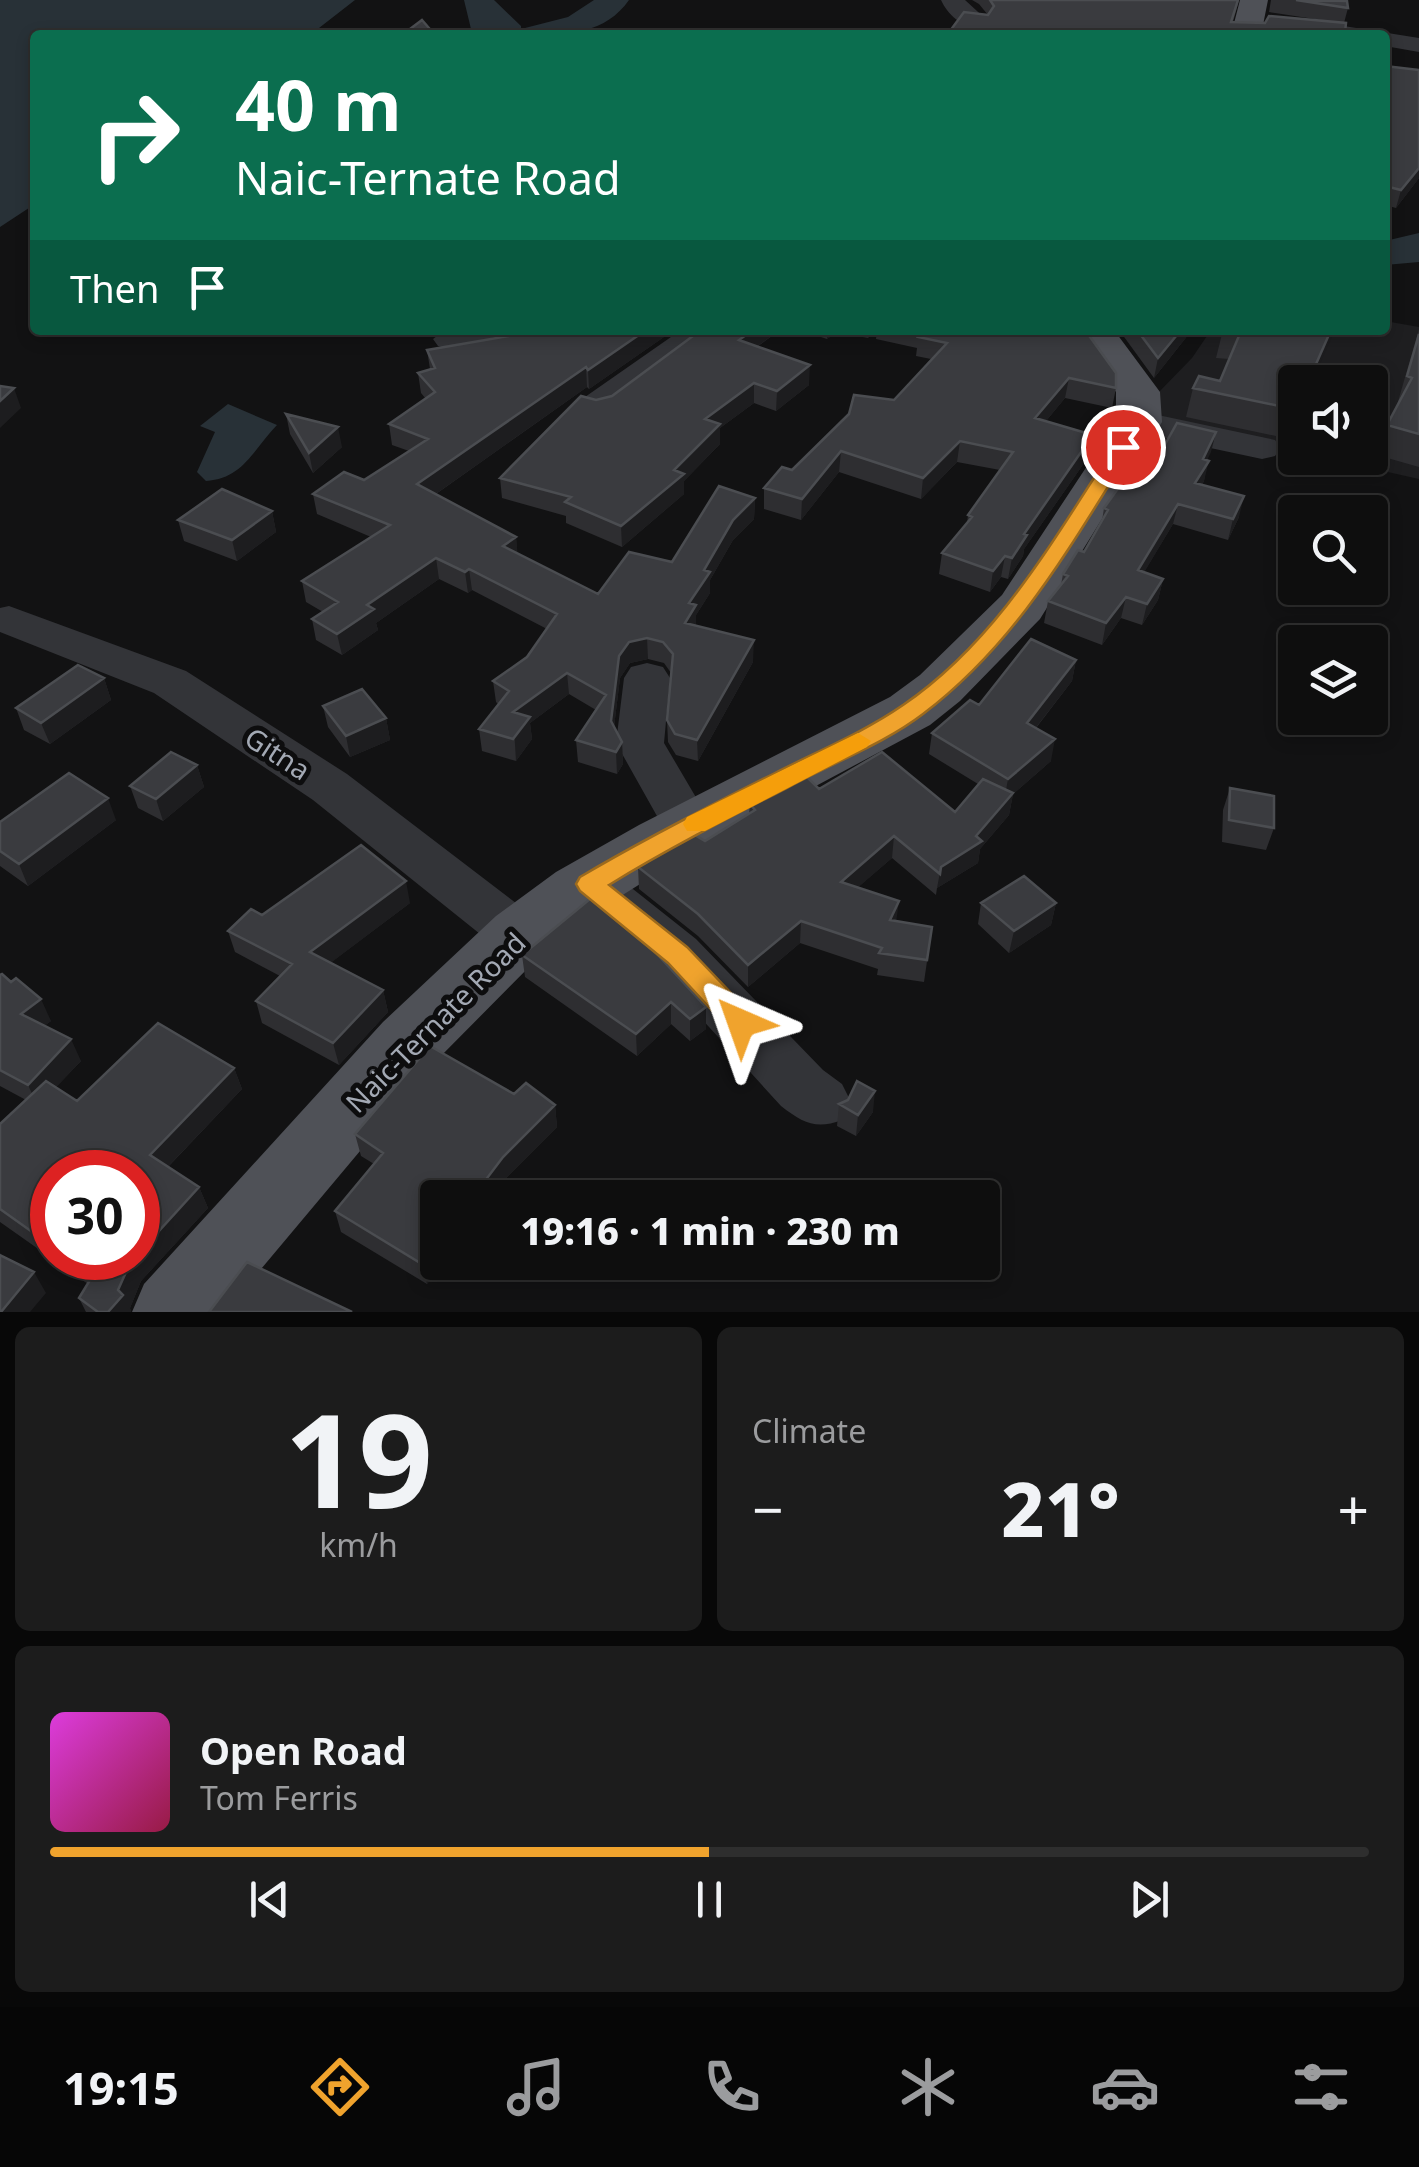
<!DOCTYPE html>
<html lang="en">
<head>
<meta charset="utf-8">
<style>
  :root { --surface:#0e0e0e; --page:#1c1c1c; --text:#f1f3f6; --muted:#9b9c9e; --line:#2e2e2e; --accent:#f0a32d }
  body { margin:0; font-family:"Noto Sans",sans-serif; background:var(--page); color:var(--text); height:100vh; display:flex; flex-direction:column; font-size:38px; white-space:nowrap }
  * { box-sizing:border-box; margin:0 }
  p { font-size:32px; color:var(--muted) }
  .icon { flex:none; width:55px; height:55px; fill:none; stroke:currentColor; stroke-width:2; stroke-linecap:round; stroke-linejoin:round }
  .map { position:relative; height:1312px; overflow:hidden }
  .drawer { display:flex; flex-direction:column; gap:15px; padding:15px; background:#080808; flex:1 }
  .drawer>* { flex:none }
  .banner { position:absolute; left:30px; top:30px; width:1360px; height:305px; border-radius:10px; box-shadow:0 5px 15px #0003,0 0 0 2px var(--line); background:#0b6e4f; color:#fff; overflow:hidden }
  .tools { position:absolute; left:1278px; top:365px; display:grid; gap:20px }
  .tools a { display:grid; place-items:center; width:110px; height:110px; border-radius:10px; background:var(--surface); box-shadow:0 5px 15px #0003,0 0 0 2px var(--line); font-size:50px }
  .speed { position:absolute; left:30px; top:1150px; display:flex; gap:20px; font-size:50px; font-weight:700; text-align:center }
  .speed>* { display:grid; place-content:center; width:130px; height:130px; border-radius:50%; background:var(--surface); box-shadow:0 5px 15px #0003,0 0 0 2px var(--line); line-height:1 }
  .speed .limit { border:15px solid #d22; background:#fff; color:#111 }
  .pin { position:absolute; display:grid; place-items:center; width:85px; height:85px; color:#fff; margin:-42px; border:5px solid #fff; border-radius:50%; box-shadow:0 2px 10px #0007 }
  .me { position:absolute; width:110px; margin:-55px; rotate:317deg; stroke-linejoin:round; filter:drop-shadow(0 0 8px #0008) }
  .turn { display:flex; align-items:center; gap:35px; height:210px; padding:0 40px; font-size:45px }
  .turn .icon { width:130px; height:130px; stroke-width:2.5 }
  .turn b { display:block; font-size:70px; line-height:85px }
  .then { display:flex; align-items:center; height:95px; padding:0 40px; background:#0003; gap:20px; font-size:38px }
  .big { font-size:75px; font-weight:800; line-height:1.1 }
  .drawer .tile { flex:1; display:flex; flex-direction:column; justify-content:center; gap:15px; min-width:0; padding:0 35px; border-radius:15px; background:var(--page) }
  .drawer .dial { align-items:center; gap:0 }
  .dial b { font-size:130px; line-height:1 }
  .song { display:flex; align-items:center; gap:30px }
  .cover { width:120px; height:120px; border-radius:15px; background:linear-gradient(135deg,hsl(300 70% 55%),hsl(340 70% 35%)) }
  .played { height:10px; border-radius:5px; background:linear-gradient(90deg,var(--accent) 50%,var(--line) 50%) }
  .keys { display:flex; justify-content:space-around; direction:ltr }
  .heat { display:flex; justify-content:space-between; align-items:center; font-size:55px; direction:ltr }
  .drawer .tiles { flex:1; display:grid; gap:15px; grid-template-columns:1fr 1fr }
  .tile:last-child { grid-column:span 2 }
  .trip { position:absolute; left:420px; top:1180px; width:580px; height:100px; border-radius:10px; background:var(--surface); box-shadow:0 5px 15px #0003,0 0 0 2px var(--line); font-weight:800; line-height:100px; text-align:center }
  .tabs { display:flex; height:160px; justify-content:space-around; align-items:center; background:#060606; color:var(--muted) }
  .tabs .icon { width:70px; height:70px }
  .tabs .on { color:var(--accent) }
  .tabs b { font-size:45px; color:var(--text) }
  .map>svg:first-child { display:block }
  .built { fill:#1e1e20 }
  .water { fill:#283137 }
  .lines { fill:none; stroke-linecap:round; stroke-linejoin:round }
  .river { fill:#283137; fill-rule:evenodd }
  .minor { fill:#333438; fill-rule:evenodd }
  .major { fill:#4f5157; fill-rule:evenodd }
  .wall { fill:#2e2e31; fill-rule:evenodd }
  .shaded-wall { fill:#1d1d1f }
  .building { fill:#3a3b3f; stroke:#4b4d51; stroke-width:2.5 }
  .route { fill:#f0a32d; stroke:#9c6a1d; stroke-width:2.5 }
  .slow { fill:#f59e0b }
  .labels { text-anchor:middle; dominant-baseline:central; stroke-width:10; stroke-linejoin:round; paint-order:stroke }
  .street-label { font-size:28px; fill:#a3a9b4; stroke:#0d0d0e }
</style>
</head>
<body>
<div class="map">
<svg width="1419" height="1312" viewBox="0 0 1419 1312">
  <rect width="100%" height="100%" fill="#121213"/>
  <path class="built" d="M1385,321L1419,327V479L1325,458H1370V382H1295V451L1150,418L1158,393L1192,358L1211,330H1385Z"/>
  <path class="water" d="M0,0H355L310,35H35V204L0,227Z
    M464,0H494L521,26V35H482L471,29Z
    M228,404L277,425C253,450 243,479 206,481L197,472L215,432L200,426Z"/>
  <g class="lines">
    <path class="river" d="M594,0H629C603,37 561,35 520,35L525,28L568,17Z
      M1419,233V262L1385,265V241Z"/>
    <path class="minor" d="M941,0H965L989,22L986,27C967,32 948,16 941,0Z
      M1287,17L1419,38V52L1385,46V35H1314L1278,29L1275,24Z
      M445,330H512L507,337L450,349L438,346L433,339Z
      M681,330H721L611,413L598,416L585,413L580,405L585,397Z
      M1139,411L1275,440L1281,448L1275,456L1262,459L1126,430L1120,422L1126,414Z
      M9,606L186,671L347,774L538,920L546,935L538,950L519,956L500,950L313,800L154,693L0,632V608Z
      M647,663L663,667L670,678L664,743L714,828L707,841L689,847L671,841L616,743L624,678L631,667Z
      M590,864L609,870L696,939L823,1070L842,1084L851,1102L842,1120C816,1130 803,1123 781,1106L658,971L571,898L564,884L571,870Z"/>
    <path class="major" d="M1240,0H1268L1261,35H1231Z
      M1072,330H1114L1160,392L1162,422L1040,619L960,701L930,725L683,857L602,908L542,954L433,1064L225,1312H132L144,1284L383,1022L496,916L556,872L639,825L890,697L920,675L1002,595L1116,422V392Z"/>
  </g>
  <path class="wall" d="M972,0H1239L1233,22L1265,23H1341L1269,12L1271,0H1339L1348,8L1344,23L1345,33L988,15L979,4Z
    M1385,66L1419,178L1396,208L1385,205Z
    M1419,329V467L1377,455L1387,425L1397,405Z
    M491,330H674L589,389L587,387L436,494L516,537L517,553L598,594L672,562L755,498L754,519L733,540L710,580V593L696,615V626L753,662L698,761L676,755L668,742L667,720L671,673L664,663L648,659L630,663L620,678L614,727L622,742L623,764L617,774L578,762L576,740L596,710L569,694L530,723L532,739L516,761L482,751L479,729L498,704L496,702L493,681L527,657L547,629L472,590L468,593L439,579L376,623L378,630L342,655L316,640L312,619L323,612L306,602L302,581L371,537L317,514L313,494L364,480L409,451L392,445L389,424L426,399L421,393L418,373L430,369L427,350L492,339Z
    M701,330H780L757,347L809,385L776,411L754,403L720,428V444L684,481V494L622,547L566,523V516L502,498L500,478L596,400L612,396Z
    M800,330H1085L1116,388L1112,408L1065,398L1046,421L1089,456L1024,549L1023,556L1008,579L1001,577L990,592L939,574L942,553L967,523L968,515L1000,470L957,462L921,499L839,472L801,520L764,509V488L894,400L931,359L916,356L917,348L876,339L877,330L868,338L837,332L827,339Z
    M1119,330H1192L1154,378Z
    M1223,330H1335L1295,382V436L1292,444L1276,436L1186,417L1193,388L1220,381L1229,359L1216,358Z
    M286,414L342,447L313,473L290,434Z
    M1216,432L1207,460L1204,481L1202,485L1239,517L1228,540L1173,524L1144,572L1163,579L1158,600L1142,625L1121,618L1102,645L1044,623L1048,601L1061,585L1063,574L1084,552L1102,521L1104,508L1163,448Z
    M272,511L276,532L237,561L184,541L178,520Z
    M1076,660L1072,681L1036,728L1051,761L1013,794L1009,815L980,849L978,863L937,888L936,895L892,858L858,887L897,921L932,927L924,982L877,975L878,969L800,943L748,987L698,936L639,889L638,867L705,841L749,814L750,804L819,789L955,812L978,784L929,754L932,733L979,705Z
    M104,678L111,700L50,744L24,730L16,708Z
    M323,706L386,718L390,740L350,757L328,727Z
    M197,765L204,787L163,821L138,808L130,786Z
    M1230,788L1274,828L1266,850L1222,842L1223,810Z
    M116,820L28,886L0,866V822Z
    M410,903L330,963L383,990L388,1012L339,1065L262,1023L256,1001L280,976L235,952L228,931L262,915Z
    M981,903H1056L1051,925L1009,953L978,924Z
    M522,955L706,1007V1029L690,1041L671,1024L637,1056L525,977Z
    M0,975L51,1021L44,1026L81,1061L56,1087L77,1101L234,1068L242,1089L168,1167L199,1187L208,1208L141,1281L130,1308L131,1312H86L79,1298L88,1284L0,1222V1124L26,1100L0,1086ZM52,1172L138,1258H52Z
    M514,1094L555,1105L557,1127L506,1178L492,1198H438V1262H444L427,1284L341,1232L335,1211L374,1164L361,1156L355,1134Z
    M839,1104L873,1112L856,1136L837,1126Z"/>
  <path class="shaded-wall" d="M1419,168V178L1396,208L1401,190Z
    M646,330H674L589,389L588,370Z
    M753,330H780L738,360L739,340Z
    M827,330H838L837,332L827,339Z
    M868,330H877L868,338Z
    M1181,330H1192L1154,378L1158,358Z
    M1331,330H1335L1312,382L1313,371Z
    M810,365L809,385L776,411L777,391Z
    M586,367L587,387L420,505L417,484Z
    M1069,378L1065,398L1032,438L1035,418Z
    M754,383V403L720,428V444L684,481V494L622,547L621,526L674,470L705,419Z
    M14,388L21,408L0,428V401Z
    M338,427L342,447L313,473L309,453Z
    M1216,432L1211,452L1198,479L1209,461L1204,481L1190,503L1203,459Z
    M1093,435L1089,456L1024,549L1023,556L1008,579L1012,558L1024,534Z
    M960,441L957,462L921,499L923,478Z
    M841,451L839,472L801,520L802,499Z
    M1244,496L1239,517L1228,540L1233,519Z
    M755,498L754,519L733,540L710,580V593L696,615V626L685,623L689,603L704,570L733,520Z
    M1178,504L1173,524L1133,591L1138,570Z
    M272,511L276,532L237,561L232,540Z
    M516,537L518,558L503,546Z
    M1005,556L1001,577L990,592L993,571Z
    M436,558L439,579L376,623L378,630L342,655L337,634L367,605Z
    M469,569L472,590L468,593L465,572Z
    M1163,579L1158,600L1142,625L1147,604Z
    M1126,597L1121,618L1102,645L1106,623Z
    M647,638L648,659L630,663L620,678L612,743L611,721L619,656L629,642Z
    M754,640L753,662L698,761L697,740Z
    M1076,660L1072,681L1023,744L1027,723Z
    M567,673L569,694L530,723L532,739L516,761L513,712Z
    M104,678L111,700L50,744L41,723Z
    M386,718L390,740L350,757L346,736Z
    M1055,739L1051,761L1013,794L1009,815L980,849L978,863L937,888L941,867L976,836L1004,801L1008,779Z
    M622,742L623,764L617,774L616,752Z
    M197,765L204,787L163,821L156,799Z
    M108,798L116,820L28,886L19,864Z
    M894,836L892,858L839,904L841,882Z
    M406,881L410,903L316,974L310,952Z
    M899,901L896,923L890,920Z
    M1056,903L1051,925L1009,953L1014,931Z
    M801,921L800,943L748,987V965Z
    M383,990L388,1012L339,1065L333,1043Z
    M41,999L51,1021L31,1036L21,1014Z
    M671,1002V1024L637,1056L636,1034Z
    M706,1007V1029L690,1041V1019Z
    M71,1039L81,1061L38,1106L28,1085Z
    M234,1068L242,1089L159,1176L150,1155Z
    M875,1091L873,1112L856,1136L858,1115Z
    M555,1105L557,1127L506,1178L492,1198H472L503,1157Z
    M199,1187L208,1208L141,1281L130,1308L131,1312H108L131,1261L134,1258H138V1254Z
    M438,1244V1262H444L427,1284L422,1264Z
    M34,1272L46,1293L30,1312H1Z"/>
  <path class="building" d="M990,0H1238L1231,22L1265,23L1269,16L1346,23L1345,33L1352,34V35H947L964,12L988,15L994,6Z
    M1296,0L1347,1L1348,8Z
    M422,20L435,35H402Z
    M1385,66L1419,70V168L1401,190L1385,186Z
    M513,330H646L588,370L586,367L417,484L516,537L503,546L598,594L629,552L672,562L719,486L755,498L733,520L704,570L710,572L689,603L696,605L685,623L754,640L697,740L675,734L667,720L673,654L663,642L647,638L629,642L619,656L611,721L622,742L616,752L576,740L606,695L567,673L513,712L530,717L513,739L479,729L509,691L493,681L527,657L557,614L469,569L465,572L436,558L367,605L374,609L337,634L312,619L338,602L302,581L390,525L313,494L344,472L364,480L428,439L389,424L435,392L418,373L435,368L427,350L526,333Z
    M701,330H753L739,340L810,365L777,391L754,383L705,419L720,424L674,470L684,474L621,526L565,502L571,497L500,478L581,396L596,400L612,396Z
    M923,330H1085L1116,373V388L1069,378L1035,418L1093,435L1024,534L1027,535L1012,558L1005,556L993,571L942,553L972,517L968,515L1013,452L960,441L923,478L841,451L802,499L764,488L782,467L792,470L849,414L854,395L894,400L947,343L918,337Z
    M1137,330H1181L1158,358Z
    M1232,330H1331L1313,371H1317L1312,382H1295V411L1284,407L1193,388L1199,376L1220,381L1241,331Z
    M1419,334V434L1387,425L1412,378L1407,376Z
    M0,386L14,388L0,401Z
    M286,414L338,427L309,453Z
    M1177,423L1216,432L1203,459L1209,461L1195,483L1244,496L1233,519L1178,504L1138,570L1163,579L1147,604L1126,597L1106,623L1048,601L1068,576L1063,574L1078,550L1084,552L1108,510L1104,508L1150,444L1163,448Z
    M222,489L272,511L232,540L178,520Z
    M1031,639L1076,660L1027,723L1055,739L1008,779L932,733L970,700L979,705Z
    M78,665L104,678L41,723L16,708Z
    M362,689L386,718L346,736L323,706Z
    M171,752L197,765L156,799L130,786Z
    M882,752L955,812L983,779L1013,793L976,836L982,841L941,867L940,874L894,836L841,882L899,901L890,920L932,927L927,960L879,953L882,948L801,921L748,965L698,914L638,867L693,834L705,841L755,810L750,804L805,775L819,789Z
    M69,773L108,798L19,864L0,851V822Z
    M1230,788L1274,796V828L1229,820Z
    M361,845L406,881L310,952L383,990L333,1043L256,1001L292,964L228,931L251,909L262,915Z
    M1024,876L1056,903L1014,931L981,903Z
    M590,899L655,952L706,1007L690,1019L671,1002L636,1034L522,955Z
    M2,974L11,982L16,978L41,999L21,1014L71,1039L28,1085L0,1070V975Z
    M158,1023L234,1068L150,1155L199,1187L138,1254V1172H52V1246L0,1209V1124L46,1081L77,1101Z
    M430,1046L514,1094L526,1083L555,1105L503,1157L472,1198H438V1244L422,1264L335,1211L383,1153L355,1134Z
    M857,1081L875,1091L858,1115L839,1104L848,1100Z
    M0,1255L34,1272L1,1312H0Z
    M69,1258H134L131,1261L118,1290L123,1295L108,1312H98L79,1298L93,1275Z
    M247,1262L352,1312H209Z"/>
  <path class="route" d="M1123,441L1133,447C1070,546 1018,642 923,714C889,740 847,757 810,776C742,811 674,845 609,885L687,947L751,1014L755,1023L751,1031L741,1035L731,1031L668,963L580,891L576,884L580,877C644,839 709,806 775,773C818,751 864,732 903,705C997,641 1053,540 1114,447Z"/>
  <path class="slow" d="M858,733L871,741L867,747L705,831H687L683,824L687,817Z"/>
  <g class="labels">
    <g class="street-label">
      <text transform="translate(278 753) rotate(33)">Gitna</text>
      <text transform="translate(435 1022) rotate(-45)">Naic-Ternate Road</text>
    </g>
  </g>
</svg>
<div class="tools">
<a><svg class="icon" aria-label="sound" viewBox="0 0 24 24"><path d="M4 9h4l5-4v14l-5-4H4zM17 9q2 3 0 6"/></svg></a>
<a><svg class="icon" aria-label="search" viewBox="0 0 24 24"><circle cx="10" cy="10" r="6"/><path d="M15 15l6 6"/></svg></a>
<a><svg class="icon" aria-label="layers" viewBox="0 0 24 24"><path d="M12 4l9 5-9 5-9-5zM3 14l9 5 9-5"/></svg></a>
</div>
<div class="speed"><div class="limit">30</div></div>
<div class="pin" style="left:1123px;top:447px;background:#d93025"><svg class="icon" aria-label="arrive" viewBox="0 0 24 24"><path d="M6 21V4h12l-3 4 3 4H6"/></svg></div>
<svg class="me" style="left:741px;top:1023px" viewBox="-20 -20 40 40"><path d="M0-17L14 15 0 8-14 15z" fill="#f0a32d" stroke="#fff" stroke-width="4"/></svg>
<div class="trip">19:16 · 1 min · 230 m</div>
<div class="banner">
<div class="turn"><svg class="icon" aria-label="right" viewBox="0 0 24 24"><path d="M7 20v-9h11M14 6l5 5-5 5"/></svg><div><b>40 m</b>Naic-Ternate Road</div></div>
<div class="then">Then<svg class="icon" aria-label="arrive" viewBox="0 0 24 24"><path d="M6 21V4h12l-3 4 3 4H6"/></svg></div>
</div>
</div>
<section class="drawer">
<div class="tiles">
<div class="tile dial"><b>19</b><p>km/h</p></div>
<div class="tile"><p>Climate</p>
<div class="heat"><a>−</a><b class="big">21°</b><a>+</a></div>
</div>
<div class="tile">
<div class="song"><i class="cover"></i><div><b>Open Road</b><p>Tom Ferris</p></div></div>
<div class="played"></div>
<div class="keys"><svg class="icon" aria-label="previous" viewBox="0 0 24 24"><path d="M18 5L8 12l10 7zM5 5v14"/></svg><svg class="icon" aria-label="pause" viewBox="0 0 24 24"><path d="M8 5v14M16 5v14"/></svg><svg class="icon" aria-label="next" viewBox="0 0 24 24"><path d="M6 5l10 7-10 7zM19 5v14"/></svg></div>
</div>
</div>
</section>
<nav class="tabs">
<b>19:15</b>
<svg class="icon on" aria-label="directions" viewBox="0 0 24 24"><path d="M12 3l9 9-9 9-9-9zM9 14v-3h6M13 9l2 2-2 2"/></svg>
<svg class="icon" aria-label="music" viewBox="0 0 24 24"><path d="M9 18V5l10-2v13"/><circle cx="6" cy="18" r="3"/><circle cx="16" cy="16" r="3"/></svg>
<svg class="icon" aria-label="phone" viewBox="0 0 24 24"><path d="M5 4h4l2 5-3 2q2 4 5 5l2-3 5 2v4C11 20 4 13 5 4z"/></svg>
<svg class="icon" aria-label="climate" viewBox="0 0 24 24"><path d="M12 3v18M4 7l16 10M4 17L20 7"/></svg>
<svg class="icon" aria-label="car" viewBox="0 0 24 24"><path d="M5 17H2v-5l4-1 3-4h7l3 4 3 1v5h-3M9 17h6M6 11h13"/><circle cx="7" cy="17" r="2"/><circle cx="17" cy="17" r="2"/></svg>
<svg class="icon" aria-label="filters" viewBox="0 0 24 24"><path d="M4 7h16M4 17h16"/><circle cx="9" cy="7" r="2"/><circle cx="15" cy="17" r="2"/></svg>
</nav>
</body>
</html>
